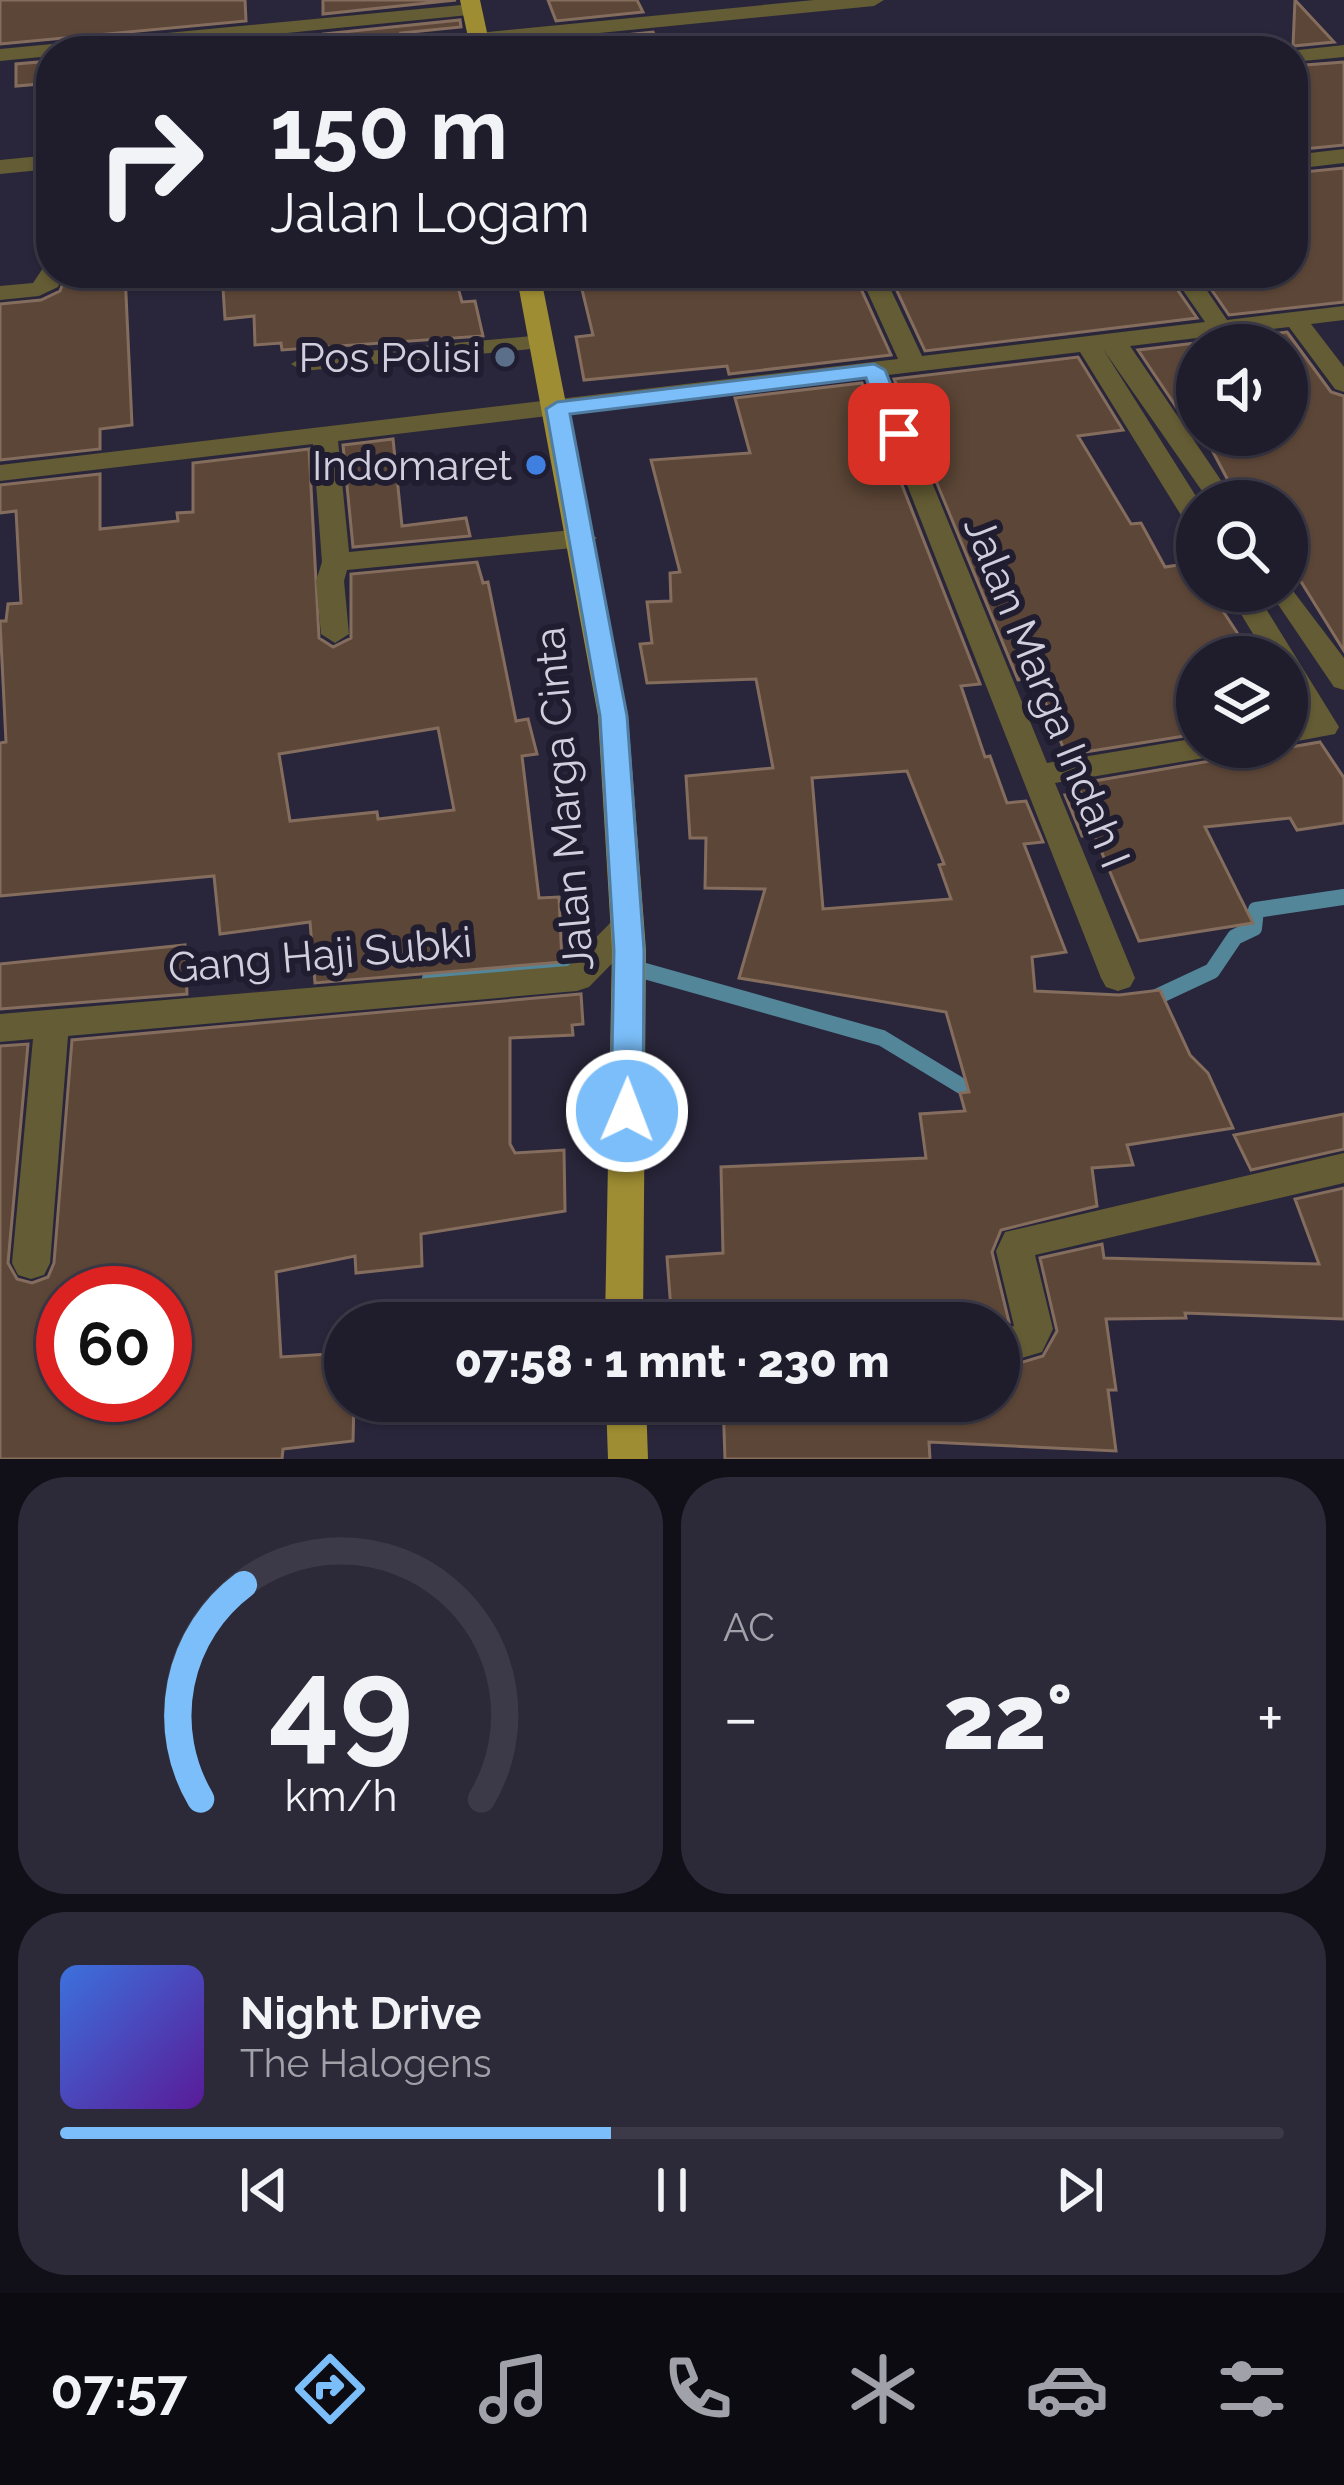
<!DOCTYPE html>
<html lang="id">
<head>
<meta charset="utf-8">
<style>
  :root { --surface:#1f1c2c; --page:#2c2938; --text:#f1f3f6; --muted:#a1a1a9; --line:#3c3a48; --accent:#7bbef9 }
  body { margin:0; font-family:Raleway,sans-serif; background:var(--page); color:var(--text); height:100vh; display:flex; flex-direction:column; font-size:45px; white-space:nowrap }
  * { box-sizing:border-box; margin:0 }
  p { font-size:39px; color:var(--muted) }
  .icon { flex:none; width:66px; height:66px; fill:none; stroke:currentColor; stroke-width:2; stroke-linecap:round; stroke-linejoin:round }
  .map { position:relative; height:1459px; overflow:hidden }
  .details { display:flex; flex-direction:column; gap:18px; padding:18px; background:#110f18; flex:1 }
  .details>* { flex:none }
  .hud { position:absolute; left:36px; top:36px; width:1272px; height:252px; border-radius:48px; box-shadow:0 3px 9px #0004,0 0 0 3px var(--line); background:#1f1c2c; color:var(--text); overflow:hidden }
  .buttons { position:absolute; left:1176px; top:324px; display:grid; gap:24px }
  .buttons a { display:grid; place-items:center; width:132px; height:132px; border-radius:50%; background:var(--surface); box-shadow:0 3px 9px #0004,0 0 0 3px var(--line); font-size:60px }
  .speed { position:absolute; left:36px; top:1266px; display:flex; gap:24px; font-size:60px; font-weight:700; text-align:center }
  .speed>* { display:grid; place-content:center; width:156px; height:156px; border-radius:50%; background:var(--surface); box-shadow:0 3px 9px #0004,0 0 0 3px var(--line); line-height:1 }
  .speed .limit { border:18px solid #d22; background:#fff; color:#111 }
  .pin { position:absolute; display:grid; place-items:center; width:102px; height:102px; color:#fff; margin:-51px; border-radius:24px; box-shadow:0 6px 18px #0006 }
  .me { position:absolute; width:132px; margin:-66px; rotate:1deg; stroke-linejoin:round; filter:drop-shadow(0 0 9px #0008) }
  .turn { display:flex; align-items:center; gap:42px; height:252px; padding:0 36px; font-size:54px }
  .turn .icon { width:156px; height:156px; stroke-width:2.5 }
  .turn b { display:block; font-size:84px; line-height:102px }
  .big { font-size:90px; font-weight:800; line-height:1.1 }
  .details .tile { flex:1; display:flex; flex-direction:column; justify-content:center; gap:18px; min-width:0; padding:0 42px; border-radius:48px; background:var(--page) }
  .details .dial { align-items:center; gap:0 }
  .dial svg { height:312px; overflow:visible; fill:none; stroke:var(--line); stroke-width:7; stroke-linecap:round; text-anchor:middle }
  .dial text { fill:var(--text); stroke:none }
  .song { display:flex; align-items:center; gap:36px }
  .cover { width:144px; height:144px; border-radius:18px; background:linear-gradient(135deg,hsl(220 70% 55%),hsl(270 70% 35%)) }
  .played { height:12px; border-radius:6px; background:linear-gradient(90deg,var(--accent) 45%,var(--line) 45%) }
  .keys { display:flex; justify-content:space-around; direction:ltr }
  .heat { display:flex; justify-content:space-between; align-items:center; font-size:66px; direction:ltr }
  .details .tiles { flex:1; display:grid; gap:18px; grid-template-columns:1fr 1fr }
  .tile:last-child { grid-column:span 2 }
  .trip { position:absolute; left:324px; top:1302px; width:696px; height:120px; border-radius:60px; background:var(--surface); box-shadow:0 3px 9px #0004,0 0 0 3px var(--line); font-weight:800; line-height:120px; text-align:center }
  .tab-bar { display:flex; height:192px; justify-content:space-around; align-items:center; background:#0c0b12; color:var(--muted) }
  .tab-bar .icon { width:84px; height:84px }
  .tab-bar .selected { color:var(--accent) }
  .tab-bar b { font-size:54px; color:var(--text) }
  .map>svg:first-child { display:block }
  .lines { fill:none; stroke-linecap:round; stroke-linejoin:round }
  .stream { stroke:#54869a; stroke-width:16 }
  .building { fill:#5c4637; stroke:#856d5e; stroke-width:3; fill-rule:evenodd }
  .minor { fill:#645c34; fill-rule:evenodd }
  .major { fill:#9e8d33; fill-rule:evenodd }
  .route { fill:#7bbef9; stroke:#507ca2; stroke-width:3 }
  .service-dot { fill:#5c6f8a; stroke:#201d31; stroke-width:4.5 }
  .shop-dot { fill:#3f7fe0; stroke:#201d31; stroke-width:4.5 }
  .labels { text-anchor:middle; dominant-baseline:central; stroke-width:12; stroke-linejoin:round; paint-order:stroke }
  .poi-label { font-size:42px; fill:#d1cfdd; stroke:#201d31; text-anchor:end }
  .street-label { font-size:42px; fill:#d1cfdd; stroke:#201d31 }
</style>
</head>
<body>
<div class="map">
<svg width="1344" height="1459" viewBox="0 0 1344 1459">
  <rect width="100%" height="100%" fill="#29263b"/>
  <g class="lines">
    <path class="stream" d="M627,966L882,1038L963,1087L983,1083
      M430,978L587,963
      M1150,1000L1212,971L1235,937L1254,928L1256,910L1344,897"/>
  </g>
  <path class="building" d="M0,0H245L246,21L0,44Z
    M323,0H456L323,14Z
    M548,0H637L643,12L556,21Z
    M1295,0L1334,42L1293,46Z
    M460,20L461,27L401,33L404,43L324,51L323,34Z
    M653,32L662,51H569L565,41Z
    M51,61V83L16,86V64Z
    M1344,62V145L1293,150V66Z
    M1344,168V302L1229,315L1202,276L1293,273V173Z
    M67,273H125L132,425L100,429V449L0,460V304L41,300L60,291Z
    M222,273H379V280L454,273L462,302L475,301L483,336L282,350L281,343L255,345L254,316L225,319Z
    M578,273H846L848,279L856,278L891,355L729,374L727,366L584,380L576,337L593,335Z
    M932,273L936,280L997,273H1151L1156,280L1170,279L1197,318L925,351L889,274Z
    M1287,332L1331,392L1344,396V651L1287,559V501H1239L1204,435H1287V345H1197V421L1187,423L1138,350Z
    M1078,357L1123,430L1078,436L1131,524L1141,523L1165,567L1191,563L1197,591H1207L1217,602L1253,657H1197V734L1066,755L1036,678L1018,680L894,379Z
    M862,383L980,684L961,686L985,757L990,756L1007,803L1026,801L1043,842L1024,844L1066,952L1032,957L1035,991L1119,995L1160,990L1190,1055L1208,1073L1233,1128L1127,1145L1133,1165L1092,1168L1097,1206L1001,1230L992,1252L1009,1322L672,1323L667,1257L723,1253L721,1167L926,1158L920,1114L965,1111L960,1093L969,1092L946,1012L739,978L765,889L705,888L706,838H690L686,776L773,768L756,679L647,683L640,644L652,643L647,602L671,601L670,573L680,572L651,460L750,453L735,398ZM907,771L944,864L939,865L951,899L823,909L812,778Z
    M393,439L402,526L466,518L470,536L353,547L343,445Z
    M309,449L319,638L333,647L351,638V574L477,562L483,583L488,582L516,721L528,719L537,754L522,756L539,898L559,897L562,962L315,983L310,922L220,934L214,876L0,896V743L6,742L0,621H6L8,604L21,603L16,511L0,513V485L100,474V529L178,521L177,513L193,512V463ZM438,728L454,810L378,819L377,812L290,821L279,754Z
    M1320,742L1344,778V823L1297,830L1290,818L1205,827L1253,923L1139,941L1094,834L1082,836L1065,795L1081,793L1077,784Z
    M185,945L187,994L0,1009V964Z
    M581,994L583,1024L572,1025L573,1035L510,1038V1144L515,1153L564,1150L565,1211L421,1234L422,1266L356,1273L355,1256L276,1272L281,1357L345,1353V1401H354L353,1441L283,1449L282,1459H0V1046L28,1044L8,1263L17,1279L32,1283L48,1277L54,1263L72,1040ZM63,1293H165V1299L173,1298L168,1395H63Z
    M1344,1114V1149L1251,1170L1234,1135Z
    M1344,1188V1319L1185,1313L1186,1318L1106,1319L1116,1390H1108L1116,1451L929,1442L930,1459H725L723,1401H999V1369L1043,1356L1057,1331L1040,1258L1102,1244L1104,1258L1319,1264L1295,1199Z"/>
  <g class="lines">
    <path class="minor" d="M814,0H884L874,6L478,45L468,39L478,33Z
      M472,4L479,6V14L105,51H51V56L0,61V49Z
      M1344,45V57L1293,62V51H1289Z
      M1344,149V163L1293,169V155Z
      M51,155V169L0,174V160Z
      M51,266V273H63L58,287L39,296L0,300V286L33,283L43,268Z
      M859,273H883L922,356L1205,322L1171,273H1195L1227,320L1344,306V320L1311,324L1344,367V392L1335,389L1289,327L1130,346L1235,501H1209L1103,349L1199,501L1197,528L1184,520L1080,352L888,375L1047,763L1197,738V747H1219L1204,758L1055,783L1135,978L1130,987L1118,991L1106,987L1101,978L865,378L338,441L349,552L583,529L597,538L583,547L347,570L344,581L349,634L335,643L321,634L316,581L322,562L313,444L0,481V465L898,359Z
      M543,335L552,337V347L303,371L291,364L303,357Z
      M1287,583L1344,658V690L1334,687L1269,591H1287Z
      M1227,591H1255L1339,727L1335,734L1287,743V723L1305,720L1287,690V657H1267Z
      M627,915L639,918L643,927L639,936L589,987L577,991L68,1036L50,1263L44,1275L31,1279L18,1275L12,1263L33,1039L0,1042V1014L568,966L615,918Z
      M1344,1153V1183L1035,1255L1053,1329L1042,1352L999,1365V1329L1014,1326L996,1251L1005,1232Z"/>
    <path class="major" d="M460,0H480L491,51H471Z
      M516,273H540L628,716L646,950L643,1323H605L612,950L598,716Z
      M606,1401H646L648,1459H608Z"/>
  </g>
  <path class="route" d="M874,364L885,370L911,434L907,438L887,434L866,378L570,414L627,716L644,950L643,1111L638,1120H616L611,1111L614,950L600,716L546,409L557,402Z"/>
  <circle class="service-dot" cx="505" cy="357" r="12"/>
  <circle class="shop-dot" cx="536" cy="465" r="12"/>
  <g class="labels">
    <g class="poi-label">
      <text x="481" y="357">Pos Polisi</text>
      <text x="512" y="465">Indomaret</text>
    </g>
    <g class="street-label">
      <text transform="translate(1047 692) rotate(68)">Jalan Marga Indah I</text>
      <text transform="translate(564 799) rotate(-95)">Jalan Marga Cinta</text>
      <text transform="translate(320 955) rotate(-5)">Gang Haji Subki</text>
    </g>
  </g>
</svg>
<div class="buttons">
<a><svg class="icon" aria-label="sound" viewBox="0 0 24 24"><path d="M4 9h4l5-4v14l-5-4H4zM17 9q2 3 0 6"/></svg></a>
<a><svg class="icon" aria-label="search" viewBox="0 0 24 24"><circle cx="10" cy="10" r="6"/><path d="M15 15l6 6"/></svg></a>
<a><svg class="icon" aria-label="layers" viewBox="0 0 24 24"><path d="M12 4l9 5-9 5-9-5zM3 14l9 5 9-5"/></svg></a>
</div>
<div class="speed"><div class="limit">60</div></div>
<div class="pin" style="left:899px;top:434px;background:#d93025"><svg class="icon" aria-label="arrive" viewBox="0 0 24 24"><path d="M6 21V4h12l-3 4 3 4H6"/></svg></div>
<svg class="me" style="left:627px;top:1111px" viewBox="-20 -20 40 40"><circle r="17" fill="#7bbef9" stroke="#fff" stroke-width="3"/><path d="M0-11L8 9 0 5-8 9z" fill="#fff"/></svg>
<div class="trip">07:58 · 1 mnt · 230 m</div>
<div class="hud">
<div class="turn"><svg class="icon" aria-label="right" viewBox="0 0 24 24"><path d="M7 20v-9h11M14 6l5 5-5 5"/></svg><div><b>150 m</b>Jalan Logam</div></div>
</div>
</div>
<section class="details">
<div class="tiles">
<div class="tile dial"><svg viewBox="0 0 100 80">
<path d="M14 69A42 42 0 1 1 86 69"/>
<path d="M14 69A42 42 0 0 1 25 14" stroke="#7bbef9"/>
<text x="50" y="56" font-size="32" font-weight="700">49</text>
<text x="50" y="72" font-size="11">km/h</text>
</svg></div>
<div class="tile"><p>AC</p>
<div class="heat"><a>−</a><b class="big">22°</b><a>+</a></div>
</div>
<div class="tile">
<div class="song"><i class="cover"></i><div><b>Night Drive</b><p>The Halogens</p></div></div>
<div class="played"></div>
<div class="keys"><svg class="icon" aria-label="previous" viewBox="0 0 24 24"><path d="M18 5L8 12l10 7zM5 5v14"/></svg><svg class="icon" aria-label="pause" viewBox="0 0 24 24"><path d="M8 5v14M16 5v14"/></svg><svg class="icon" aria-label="next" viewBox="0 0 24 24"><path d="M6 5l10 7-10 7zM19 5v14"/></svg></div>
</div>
</div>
</section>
<nav class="tab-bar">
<b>07:57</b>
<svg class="icon selected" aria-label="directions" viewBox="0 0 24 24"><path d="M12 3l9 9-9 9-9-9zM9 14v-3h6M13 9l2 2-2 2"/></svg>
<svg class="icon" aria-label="music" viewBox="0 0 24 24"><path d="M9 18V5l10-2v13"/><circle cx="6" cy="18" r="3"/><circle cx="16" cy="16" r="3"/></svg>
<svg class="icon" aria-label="phone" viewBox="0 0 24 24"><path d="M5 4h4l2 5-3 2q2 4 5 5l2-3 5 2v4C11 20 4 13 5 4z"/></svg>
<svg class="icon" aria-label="climate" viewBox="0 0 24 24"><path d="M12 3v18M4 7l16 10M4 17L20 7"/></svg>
<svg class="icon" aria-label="car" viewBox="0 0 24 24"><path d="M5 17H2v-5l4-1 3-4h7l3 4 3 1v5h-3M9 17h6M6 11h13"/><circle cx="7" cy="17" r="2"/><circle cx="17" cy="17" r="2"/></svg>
<svg class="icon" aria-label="filters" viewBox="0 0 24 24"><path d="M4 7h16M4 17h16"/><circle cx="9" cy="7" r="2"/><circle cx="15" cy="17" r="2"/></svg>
</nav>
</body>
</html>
